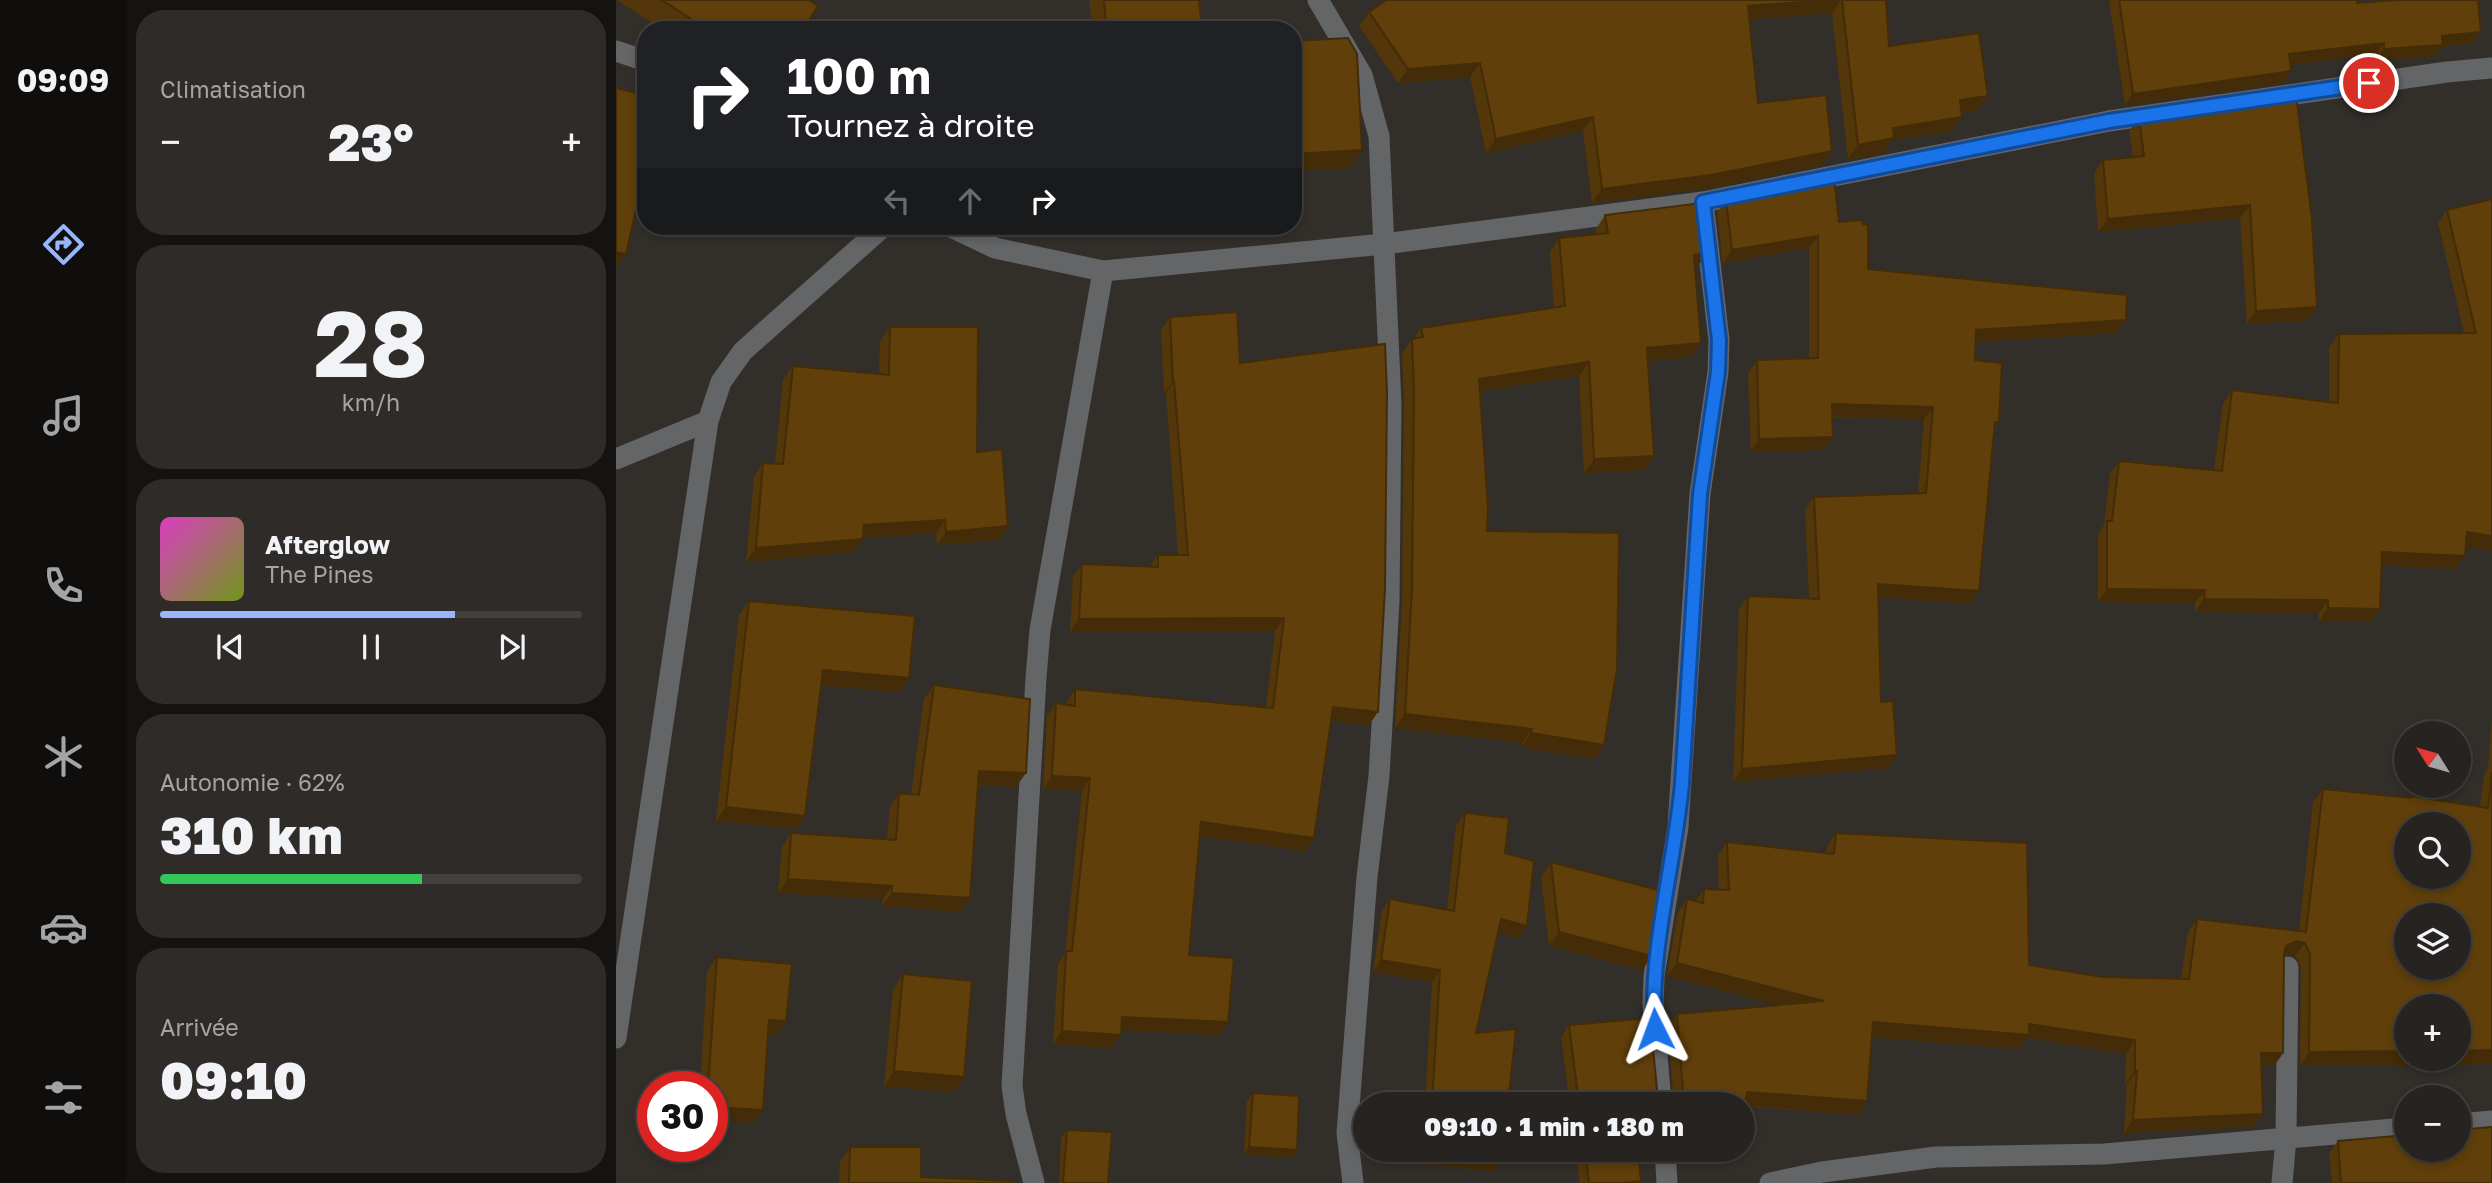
<!DOCTYPE html>
<html lang="fr">
<head>
<meta charset="utf-8">
<style>
  :root { --surface:#262320; --page:#2e2b29; --text:#f1f3f6; --muted:#a4a4a5; --line:#42403e; --accent:#97b6fd }
  body { margin:0; font-family:"Golos Text",sans-serif; background:var(--page); color:var(--text); height:100vh; display:flex; flex-direction:column; font-size:26px; white-space:nowrap }
  * { box-sizing:border-box; margin:0 }
  p { font-size:23px; color:var(--muted) }
  .icon { flex:none; width:38px; height:38px; fill:none; stroke:currentColor; stroke-width:2; stroke-linecap:round; stroke-linejoin:round }
  .map { position:relative; flex:1; overflow:hidden }
  .details { display:flex; flex-direction:column; gap:10px; padding:10px; background:#151312; width:490px }
  .details>* { flex:none }
  .hud { position:absolute; left:21px; top:21px; width:665px; height:214px; border-radius:28px; box-shadow:0 4px 10px #0003,0 0 0 2px var(--line); background:#202124; color:#fff; overflow:hidden }
  .needle { width:46px; rotate:307deg }
  .buttons { position:absolute; left:1778px; top:721px; display:grid; gap:14px }
  .buttons a { display:grid; place-items:center; width:77px; height:77px; border-radius:50%; background:var(--surface); box-shadow:0 4px 10px #0003,0 0 0 2px var(--line); font-size:35px }
  .speed { position:absolute; left:21px; top:1071px; display:flex; gap:14px; font-size:35px; font-weight:700; text-align:center }
  .speed>* { display:grid; place-content:center; width:91px; height:91px; border-radius:50%; background:var(--surface); box-shadow:0 4px 10px #0003,0 0 0 2px var(--line); line-height:1 }
  .speed .limit { border:10px solid #d22; background:#fff; color:#111 }
  .pin { position:absolute; display:grid; place-items:center; width:60px; height:60px; color:#fff; margin:-30px; border:4px solid #fff; border-radius:50%; box-shadow:0 2px 7px #0007 }
  .me { position:absolute; width:77px; margin:-38px; rotate:357deg; stroke-linejoin:round; filter:drop-shadow(0 0 5px #0008) }
  .turn { display:flex; align-items:center; gap:24px; height:147px; padding:0 35px; font-size:32px }
  .turn .icon { width:91px; height:91px; stroke-width:2.5 }
  .turn b { display:block; font-size:49px; line-height:60px }
  .lanes { display:flex; align-items:center; height:66px; padding:0 35px; background:#0003; justify-content:center; gap:35px; direction:ltr }
  .lanes .off { opacity:.35 }
  .big { font-size:52px; font-weight:800; line-height:1.1 }
  .details .card { flex:1; display:flex; flex-direction:column; justify-content:center; gap:10px; min-width:0; padding:0 24px; border-radius:28px; background:var(--page) }
  .details .dial { align-items:center; gap:0 }
  .dial b { font-size:91px; line-height:1 }
  .song { display:flex; align-items:center; gap:21px }
  .cover { width:84px; height:84px; border-radius:10px; background:linear-gradient(135deg,hsl(310 70% 55%),hsl(80 70% 35%)) }
  .played { height:7px; border-radius:4px; background:linear-gradient(90deg,var(--accent) 70%,var(--line) 70%) }
  .keys { display:flex; justify-content:space-around; direction:ltr }
  .heat { display:flex; justify-content:space-between; align-items:center; font-size:38px; direction:ltr }
  .charge { height:10px; border-radius:5px; background:linear-gradient(90deg,#34c759 62%,var(--line) 0) }
  .trip { position:absolute; left:737px; top:1092px; width:402px; height:70px; border-radius:35px; background:var(--surface); box-shadow:0 4px 10px #0003,0 0 0 2px var(--line); font-weight:800; line-height:70px; text-align:center }
  main { display:flex; flex:1; min-height:0 }
  .tab-bar { display:flex; flex-direction:column; width:126px; justify-content:space-around; align-items:center; background:#0f0e0d; color:var(--muted) }
  .tab-bar .icon { width:49px; height:49px }
  .tab-bar .selected { color:var(--accent) }
  .tab-bar b { font-size:32px; color:var(--text) }
  .map>svg:first-child { display:block }
  .lines { fill:none; stroke-linecap:round; stroke-linejoin:round }
  .street { stroke:#646567; stroke-width:21 }
  .wall { fill:#533609 }
  .shaded-wall { fill:#432c07 }
  .building { fill:#603f0a; stroke:#432c07; stroke-width:2; fill-rule:evenodd }
  .route-casing { stroke:#114b97; stroke-width:18 }
  .route { stroke:#1a73e8; stroke-width:12 }
</style>
</head>
<body>
<main>
<nav class="tab-bar">
<b>09:09</b>
<svg class="icon selected" aria-label="directions" viewBox="0 0 24 24"><path d="M12 3l9 9-9 9-9-9zM9 14v-3h6M13 9l2 2-2 2"/></svg>
<svg class="icon" aria-label="music" viewBox="0 0 24 24"><path d="M9 18V5l10-2v13"/><circle cx="6" cy="18" r="3"/><circle cx="16" cy="16" r="3"/></svg>
<svg class="icon" aria-label="phone" viewBox="0 0 24 24"><path d="M5 4h4l2 5-3 2q2 4 5 5l2-3 5 2v4C11 20 4 13 5 4z"/></svg>
<svg class="icon" aria-label="climate" viewBox="0 0 24 24"><path d="M12 3v18M4 7l16 10M4 17L20 7"/></svg>
<svg class="icon" aria-label="car" viewBox="0 0 24 24"><path d="M5 17H2v-5l4-1 3-4h7l3 4 3 1v5h-3M9 17h6M6 11h13"/><circle cx="7" cy="17" r="2"/><circle cx="17" cy="17" r="2"/></svg>
<svg class="icon" aria-label="filters" viewBox="0 0 24 24"><path d="M4 7h16M4 17h16"/><circle cx="9" cy="7" r="2"/><circle cx="15" cy="17" r="2"/></svg>
</nav>
<section class="details">
<div class="card"><p>Climatisation</p>
<div class="heat"><a>−</a><b class="big">23°</b><a>+</a></div>
</div>
<div class="card dial"><b>28</b><p>km/h</p></div>
<div class="card">
<div class="song"><i class="cover"></i><div><b>Afterglow</b><p>The Pines</p></div></div>
<div class="played"></div>
<div class="keys"><svg class="icon" aria-label="previous" viewBox="0 0 24 24"><path d="M18 5L8 12l10 7zM5 5v14"/></svg><svg class="icon" aria-label="pause" viewBox="0 0 24 24"><path d="M8 5v14M16 5v14"/></svg><svg class="icon" aria-label="next" viewBox="0 0 24 24"><path d="M6 5l10 7-10 7zM19 5v14"/></svg></div>
</div>
<div class="card"><p>Autonomie · 62%</p><b class="big">310 km</b><div class="charge"></div></div>
<div class="card"><p>Arrivée</p><b class="big">09:10</b></div>
</section>
<div class="map">
<svg width="1876" height="1183" viewBox="0 0 1876 1183">
  <rect width="100%" height="100%" fill="#322f2b"/>
  <g class="lines">
    <path class="street" d="M702,0L746,75L763,136L775,404L773,602L763,776L751,877L731,1133L737,1183
      M0,51L30,61
      M333,226L379,248L487,271L768,244L1087,202L1493,121L1831,72L1876,68
      M0,459L92,421
      M0,1038L92,421L105,382L127,351L268,226
      M1045,1104L1037,1004L1038,976L1062,827L1084,494L1102,372L1103,340L1087,202
      M1843,1124L1876,1121
      M1049,1150L1051,1183
      M418,1183L400,1114L396,1086L420,678L424,630L487,271
      M1154,1183L1206,1172L1320,1157L1488,1154L1790,1128
      M1666,1183L1670,1138L1672,967"/>
  </g>
  <path class="wall" d="M1,0H193L187,30H47Z
    M473,0H583L586,30H477Z
    M770,0H1270L1273,46L1362,110L1345,113L1336,131L1276,140L1268,153L1232,159L1216,13L1133,19L1142,103L1206,165L1085,189L976,203L967,131L870,153L854,77L782,83L743,26L753,12Z
    M1493,0H1741V3L1857,43L1825,47L1819,56L1760,61V54L1674,65L1667,83L1509,105Z
    M1680,95L1701,307L1692,320L1631,324L1624,218L1482,232L1478,173L1487,160L1517,157L1513,131L1523,118Z
    M1876,199V551L1850,546L1840,569L1766,565L1755,622L1703,621V613L1579,612V603L1482,602V534L1488,525L1494,474L1503,461L1598,470L1607,403L1616,390L1713,402V347L1723,334L1848,333L1822,223L1831,210Z
    M1110,200L1223,222L1252,269L1501,333L1360,342L1359,360L1378,428L1354,604L1262,597L1265,702L1272,768L1117,782L1123,609L1132,596L1193,598L1189,510L1198,497L1302,494L1308,419L1216,417L1208,450L1135,451L1132,373L1141,360L1193,358V248L1107,263L1101,213Z
    M989,215L1081,267H1079L1085,343L1075,357L1032,361L1038,456L1028,470L968,473L963,376L864,391L871,531L988,745L978,759L905,747L906,743L779,728L786,602L788,404L786,353L796,339L798,338L805,328L938,308L934,252L943,238L980,234V229Z
    M554,317L624,363L753,725L715,720L689,851L584,836L573,955L612,1022L603,1035L505,1030L496,1048L437,1044L442,964L449,953L466,791L427,789L431,716L440,703L450,705L451,702L459,689L650,707L659,631L454,632L457,577L466,564L533,567L542,555H562L550,393H548L545,330Z
    M274,327L361,452L392,526L383,540L321,545L320,533L247,538L237,552L130,562L138,476L147,463H159L167,380L177,366L263,374L264,341Z
    M133,601L293,678L283,692L205,685L180,829L100,821L123,615Z
    M318,685L400,787L362,785L345,912L266,906L267,899L162,893L166,847L175,833L271,839L274,807L283,793L295,794L308,699Z
    M1876,719V1064L1684,1066L1685,967L1679,956L1671,954L1668,956L1667,1053L1658,1066H1645L1647,1114L1637,1127L1508,1133L1511,1084H1509L1510,1054L1411,1038L1403,1049L1256,1037L1251,1101L1242,1115L1129,1106L1127,1112V1104H1058L1052,1027L1061,1014L1162,1005L1051,976L1062,912L1071,899L1080,901L1088,889L1103,890L1102,855L1111,842L1210,853L1211,847L1220,833L1413,965L1487,977L1565,978L1572,932L1581,919L1683,931L1697,802L1707,789L1794,798L1795,796L1864,807L1868,775L1872,768Z
    M849,813L889,853L903,938L882,933L860,1033L892,1104H809L816,982L757,972L766,911L774,899L831,910L840,825Z
    M935,862L1036,956L1026,970L933,946L925,877Z
    M101,957L170,1021L160,1035L152,1034L147,1110L137,1123L96,1087H84L91,971Z
    M287,974L348,1077L338,1092L268,1086L277,989Z
    M953,1025L1039,1104H954L945,1037Z
    M637,1093L681,1150L676,1158L628,1154L631,1101Z
    M451,1130L492,1183H443L445,1138Z
    M1722,1141L1876,1183H1716L1713,1153Z
    M234,1147L305,1177L396,1183H223L224,1162Z
    M808,1150H888L878,1171L806,1164Z
    M959,1150H1022L1025,1181L1024,1183H964Z"/>
  <path class="shaded-wall" d="M1212,0H1225L1216,13L1122,20L1132,6Z
    M1865,32L1857,43L1825,47L1819,56L1760,61L1768,49L1826,36Z
    M1768,43L1760,54L1665,66L1673,54Z
    M864,63L854,77L782,83L792,69Z
    M1675,71L1667,83L1509,105L1517,94Z
    M1372,96L1362,110L1334,114L1344,100Z
    M977,117L967,131L870,153L880,139Z
    M1346,117L1336,131L1276,140L1268,153L1232,159L1242,145L1277,128Z
    M746,150L734,168L677,171V154Z
    M1216,151L1206,165L1085,189L976,203L986,189Z
    M1634,205L1624,218L1482,232L1492,219Z
    M208,226H226L223,230Z
    M1202,236L1193,248L1107,263L1116,250Z
    M0,252L10,254L0,268Z
    M1091,253L1081,267L1068,269L1078,255Z
    M1701,307L1692,320L1631,324L1640,311Z
    M1510,320L1501,333L1351,342L1360,330Z
    M1085,343L1075,357L1021,362L1031,348Z
    M973,362L963,376L853,393L863,379Z
    M557,381H558L550,393H548Z
    M1216,404L1317,407L1308,419L1207,416Z
    M1217,437L1208,450L1135,451L1143,439Z
    M1038,456L1028,470L968,473L978,459Z
    M329,520L320,533L238,538L248,525Z
    M392,526L383,540L321,545L330,532Z
    M1851,532L1876,536V551L1842,545Z
    M247,539L237,552L130,562L140,548Z
    M1766,552L1849,556L1840,569L1757,565Z
    M1262,584L1363,591L1354,604L1253,596Z
    M1491,589L1589,590L1579,603L1482,602Z
    M1588,599L1712,600L1703,613L1579,612Z
    M1712,608L1764,609L1755,622L1703,621Z
    M668,618L659,631L454,632L463,619Z
    M207,670L293,678L283,692L197,684Z
    M717,707L762,712L753,725L708,719Z
    M789,714L916,729L906,743L779,728Z
    M915,733L988,745L978,759L905,747Z
    M1281,755L1272,768L1117,782L1126,769Z
    M363,771L410,773L400,787L354,784Z
    M436,776L474,778L466,791L427,789Z
    M110,807L189,816L180,829L100,821Z
    M585,822L698,838L689,851L576,835Z
    M172,879L276,886L267,899L162,893Z
    M276,893L354,898L345,912L266,906Z
    M885,919L911,926L903,938L876,931Z
    M943,932L1036,956L1026,970L933,946Z
    M1681,941L1689,943L1679,956L1671,954L1661,960L1670,946Z
    M765,960L824,970L816,982L757,972Z
    M1061,963L1208,1001L1199,1015L1051,976Z
    M506,1017L612,1022L603,1035L497,1029Z
    M153,1020L170,1021L160,1035L143,1033Z
    M1257,1022L1413,1024L1519,1040L1510,1054L1411,1038L1403,1049L1247,1036Z
    M446,1031L505,1035L496,1048L437,1044Z
    M1876,1050V1064L1684,1066L1693,1052L1790,1051V1059H1843V1051Z
    M1645,1053H1667L1658,1066H1635Z
    M278,1071L348,1077L338,1092L268,1086Z
    M1519,1071H1521L1511,1084H1509Z
    M1131,1092L1251,1101L1242,1115L1127,1105Z
    M1016,1095L1042,1099L1039,1104H1009Z
    M1063,1100L1089,1104H1060Z
    M96,1107L147,1110L137,1123L96,1121Z
    M1647,1114L1637,1127L1508,1133L1517,1120Z
    M633,1147L681,1150L676,1158L628,1154Z
    M814,1152L887,1159L878,1171L806,1164Z"/>
  <path class="building" d="M46,0H193L202,6L187,30H92Z
    M488,0H583L586,30H491Z
    M770,0H1212L1132,6L1142,103L1210,95L1216,151L1095,175L986,189L977,117L880,139L864,63L792,69L753,12Z
    M1226,0H1270L1273,46L1363,33L1372,96L1344,100L1346,117L1277,128L1278,138L1242,145Z
    M1503,0H1741V3L1782,0H1862L1865,32L1826,36L1827,45L1768,49V43L1673,54L1675,71L1517,94Z
    M732,38L741,54L746,150L677,154V41Z
    M0,88L30,95V165L10,254L0,252Z
    M1680,95L1696,219L1701,307L1640,311L1634,205L1492,219L1487,160L1528,156L1523,118Z
    M1218,178L1223,222L1246,220L1247,224L1252,225V269L1511,295L1510,320L1360,330L1359,360L1386,363L1383,422H1379L1363,591L1262,584L1265,702L1277,701L1281,755L1126,769L1132,596L1203,599L1198,497L1310,493L1317,407L1216,404L1217,437L1143,439L1141,360L1202,358V236L1116,250L1110,200Z
    M1876,199V536L1851,532L1849,556L1766,552L1764,609L1712,608V600L1588,599L1589,590L1491,589V521H1496L1503,461L1606,471L1616,390L1722,403L1723,334L1860,333L1831,210Z
    M1085,203L1091,253L1078,255L1085,343L1031,348L1038,456L978,459L973,362L863,379L872,507L871,531L1003,533L1001,669L988,745L915,733L916,729L789,714L796,588L798,390L796,339L807,337L805,328L949,306L943,238L992,233L989,215Z
    M621,312L624,363L769,344L771,392L769,589L762,712L717,707L698,838L585,822L573,955L618,958L612,1022L506,1017L505,1035L446,1031L450,951H456L474,778L436,776L440,703L459,706V689L657,708L668,618L463,619L466,564L542,567V555H572L558,381H557L554,317Z
    M274,327H362L361,452L386,449L392,526L330,532L329,520L248,525L247,539L140,548L147,463L167,464L177,366L273,375Z
    M133,601L299,616L293,678L207,670L189,816L110,807Z
    M318,685L414,699L410,773L363,771L354,898L276,893V886L172,879L175,833L280,840L283,793L303,795Z
    M1876,772V1050L1843,1051V1006H1790V1051L1693,1052L1694,954L1689,943L1681,941L1670,946L1668,953L1667,1053H1645L1647,1114L1517,1120L1521,1071H1519V1040L1413,1024V1035L1257,1022L1251,1101L1131,1092L1128,1110H1127V1104H1089L1063,1100L1067,1090L1061,1014L1208,1001L1061,963L1071,899L1087,903L1088,889L1113,890L1111,842L1218,854L1220,833L1411,843L1413,965L1487,977L1573,979L1581,919L1690,932L1707,789L1795,798V796L1872,808ZM1790,824H1843V877H1790ZM1790,915H1843V968H1790Z
    M849,813L893,818L889,853L918,861L911,926L885,919L860,1033L900,1029L892,1104H816L824,970L765,960L774,899L838,911Z
    M935,862L1046,891L1036,956L943,932Z
    M101,957L176,964L170,1021L153,1020L147,1110L96,1107V1087H92Z
    M287,974L356,981L348,1077L278,1071Z
    M1034,1018L1042,1099L1016,1095L1017,1104H963L953,1025Z
    M637,1093L683,1096L681,1150L633,1147Z
    M1876,1127V1183H1725L1722,1141L1790,1135V1150H1843V1130Z
    M451,1130L496,1132L492,1183H447Z
    M234,1147H305V1177L396,1181V1183H233Z
    M815,1150H888L887,1159L814,1152Z
    M969,1150H1022L1025,1181L1006,1183H973Z"/>
  <g class="lines">
    <g class="route-casing">
      <path id="route" d="M1039,1029C1033,949 1059,864 1066,783L1084,494L1102,372L1103,340L1087,202L1493,121L1753,83"/>
    </g>
    <use href="#route" class="route"/>
  </g>
</svg>
<div class="buttons">
<a><svg class="needle" viewBox="-14 -14 28 28"><path d="M0-13l5 13h-10z" fill="#e53935"/><path d="M0 13l5-13h-10z" fill="#a4a4a5"/></svg></a>
<a><svg class="icon" aria-label="search" viewBox="0 0 24 24"><circle cx="10" cy="10" r="6"/><path d="M15 15l6 6"/></svg></a>
<a><svg class="icon" aria-label="layers" viewBox="0 0 24 24"><path d="M12 4l9 5-9 5-9-5zM3 14l9 5 9-5"/></svg></a>
<a>+</a>
<a>−</a>
</div>
<div class="speed"><div class="limit">30</div></div>
<div class="pin" style="left:1753px;top:83px;background:#d93025"><svg class="icon" aria-label="arrive" viewBox="0 0 24 24"><path d="M6 21V4h12l-3 4 3 4H6"/></svg></div>
<svg class="me" style="left:1039px;top:1029px" viewBox="-20 -20 40 40"><path d="M0-17L14 15 0 8-14 15z" fill="#1a73e8" stroke="#fff" stroke-width="4"/></svg>
<div class="trip">09:10 · 1 min · 180 m</div>
<div class="hud">
<div class="turn"><svg class="icon" aria-label="right" viewBox="0 0 24 24"><path d="M7 20v-9h11M14 6l5 5-5 5"/></svg><div><b>100 m</b>Tournez à droite</div></div>
<div class="lanes"><svg class="icon off" aria-label="left" viewBox="0 0 24 24"><path d="M17 20v-9H6M10 6l-5 5 5 5"/></svg><svg class="icon off" aria-label="ahead" viewBox="0 0 24 24"><path d="M12 20V5M6 11l6-6 6 6"/></svg><svg class="icon" aria-label="right" viewBox="0 0 24 24"><path d="M7 20v-9h11M14 6l5 5-5 5"/></svg></div>
</div>
</div>
</main>
</body>
</html>
